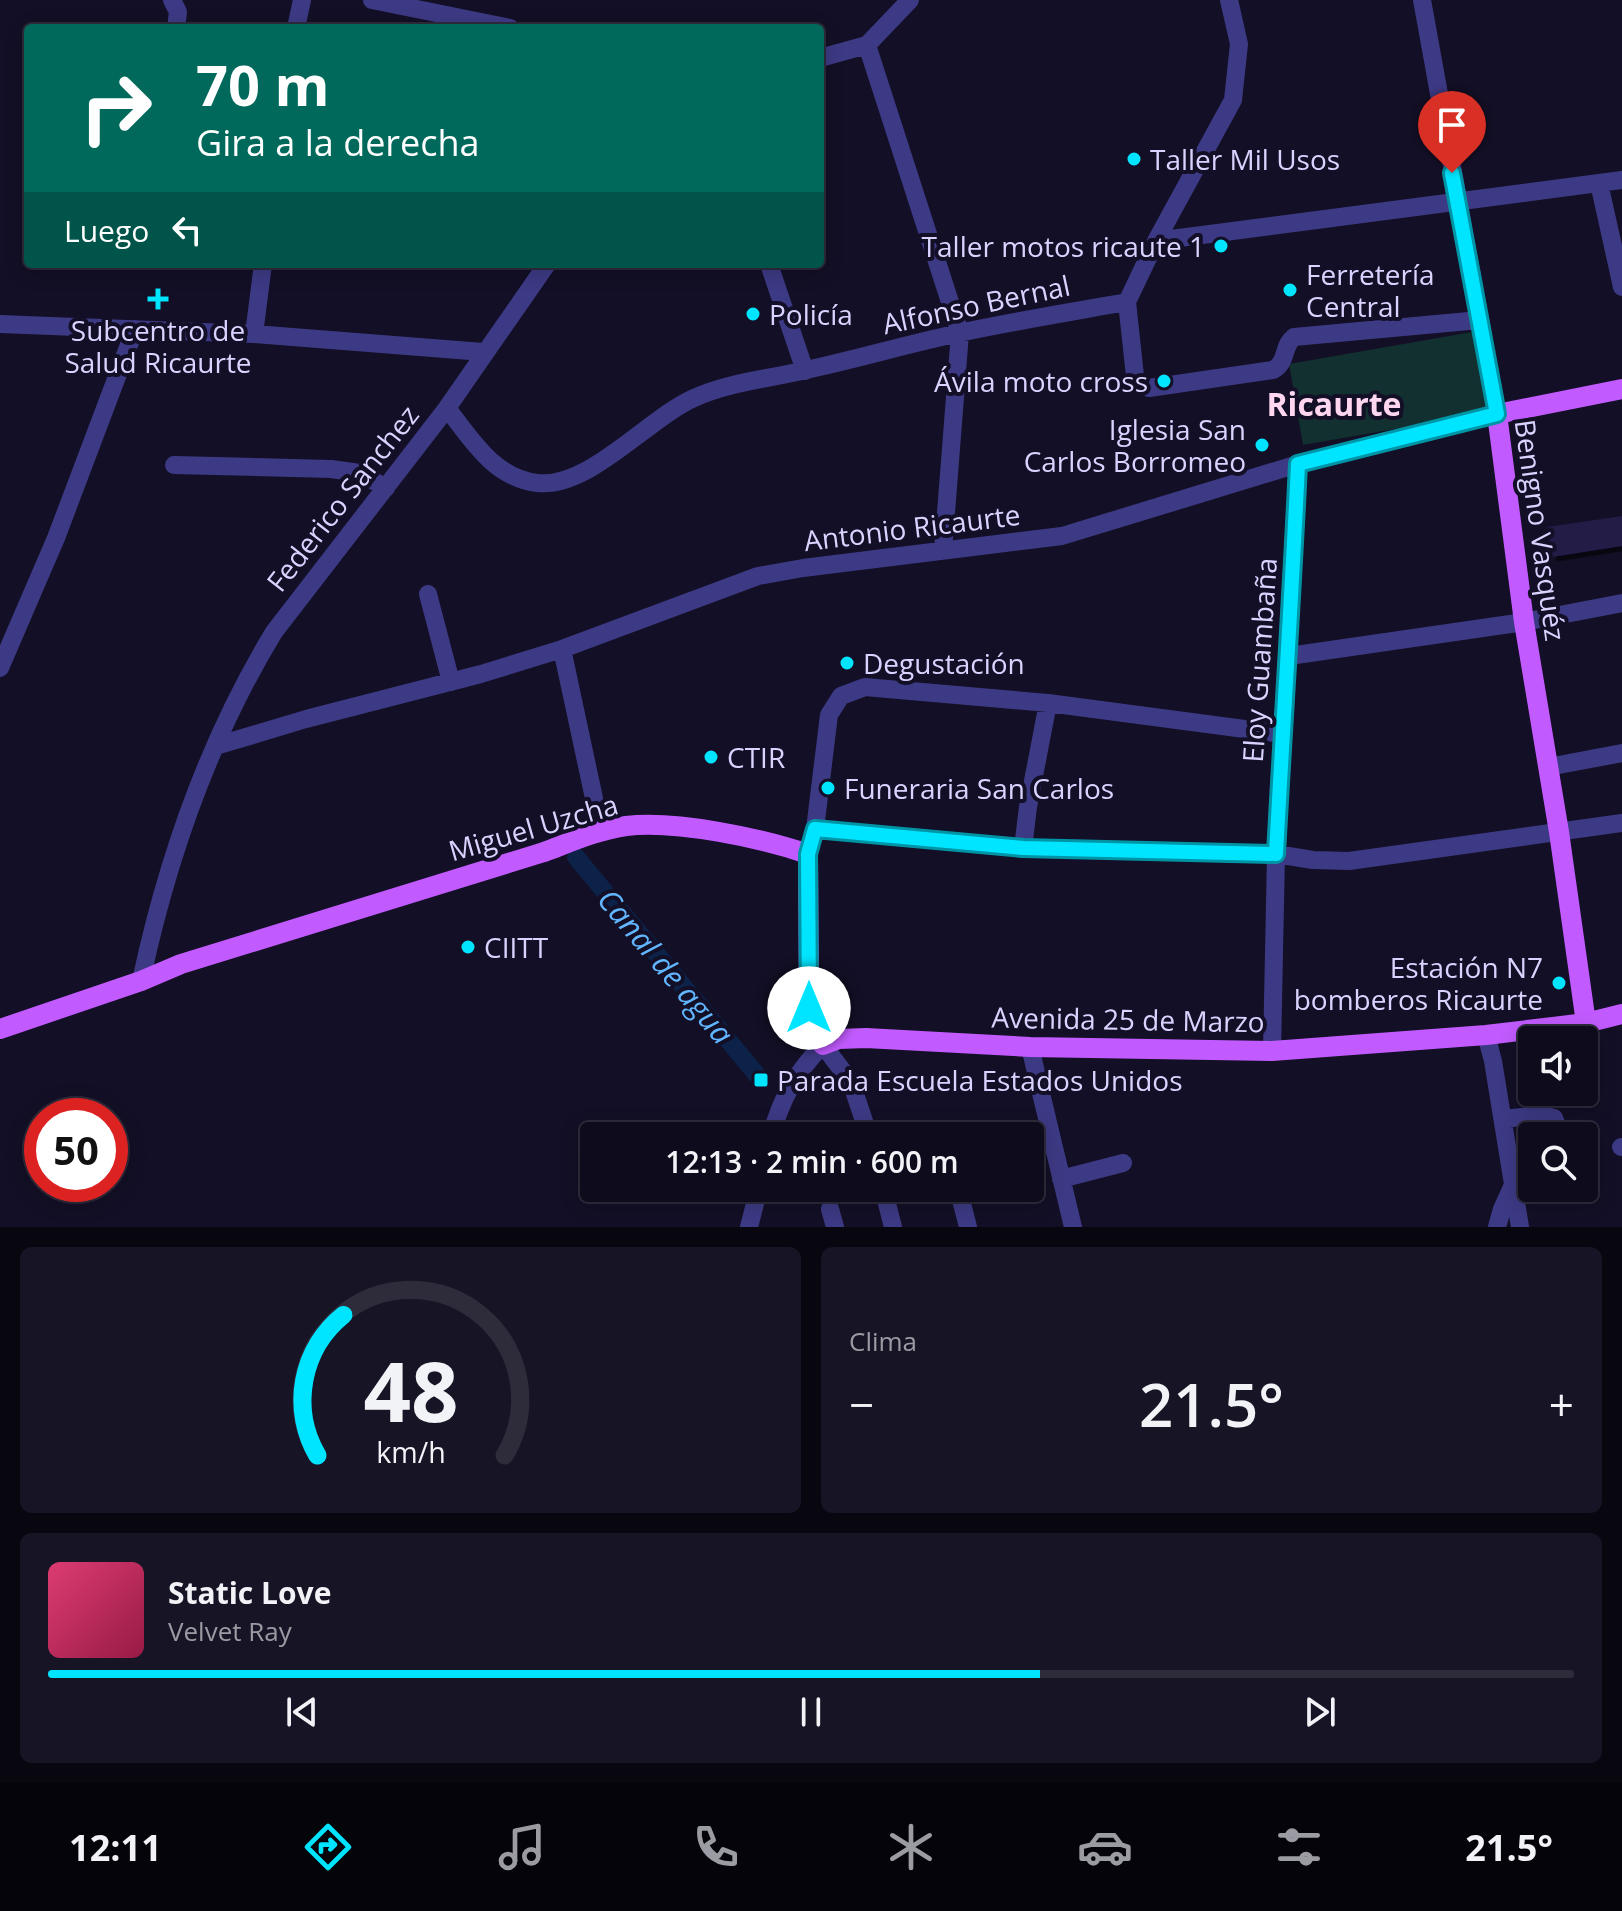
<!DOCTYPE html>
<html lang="es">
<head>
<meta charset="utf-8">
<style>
  :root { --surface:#0e0b1c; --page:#171425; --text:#f1f3f6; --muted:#9b9ba3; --line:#2e2b3b; --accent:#00e5ff }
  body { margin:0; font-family:"Open Sans",sans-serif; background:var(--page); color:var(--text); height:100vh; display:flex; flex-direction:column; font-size:30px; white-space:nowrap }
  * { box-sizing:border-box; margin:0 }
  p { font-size:26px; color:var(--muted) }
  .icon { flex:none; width:44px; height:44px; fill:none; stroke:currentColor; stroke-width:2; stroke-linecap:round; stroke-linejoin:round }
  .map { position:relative; height:1227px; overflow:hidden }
  .drawer { display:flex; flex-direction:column; gap:20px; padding:20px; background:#08060f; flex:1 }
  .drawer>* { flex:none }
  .top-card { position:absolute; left:24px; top:24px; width:800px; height:244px; border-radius:8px; box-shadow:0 4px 20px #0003,0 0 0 2px var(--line); background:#00695c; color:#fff; overflow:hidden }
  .controls { position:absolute; left:1518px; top:1026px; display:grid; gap:16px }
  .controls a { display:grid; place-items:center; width:80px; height:80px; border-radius:8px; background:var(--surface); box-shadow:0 4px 20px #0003,0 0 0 2px var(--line); font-size:40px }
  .speed { position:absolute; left:24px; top:1098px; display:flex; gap:16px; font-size:40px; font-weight:700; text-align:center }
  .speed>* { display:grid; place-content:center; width:104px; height:104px; border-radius:50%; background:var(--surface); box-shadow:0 4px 20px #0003,0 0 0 2px var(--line); line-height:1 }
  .speed .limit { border:12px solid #d22; background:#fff; color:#111 }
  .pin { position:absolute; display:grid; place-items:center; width:68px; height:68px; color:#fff; margin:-82px -34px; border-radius:50% 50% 50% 0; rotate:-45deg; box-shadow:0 0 8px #0007 }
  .pin .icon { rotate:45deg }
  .me { position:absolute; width:88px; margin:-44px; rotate:0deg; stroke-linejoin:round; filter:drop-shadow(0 0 6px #0008) }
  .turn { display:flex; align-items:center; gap:28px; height:168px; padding:0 40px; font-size:36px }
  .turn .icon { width:104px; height:104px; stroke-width:2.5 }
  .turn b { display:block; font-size:56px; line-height:68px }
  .then { display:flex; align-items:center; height:76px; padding:0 40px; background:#0003; gap:16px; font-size:30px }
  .big { font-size:60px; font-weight:600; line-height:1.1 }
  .drawer .widget { flex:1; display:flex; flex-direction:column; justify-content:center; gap:12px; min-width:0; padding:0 28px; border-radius:12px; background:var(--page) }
  .drawer .dial { align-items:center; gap:0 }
  .dial svg { height:208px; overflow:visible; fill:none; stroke:var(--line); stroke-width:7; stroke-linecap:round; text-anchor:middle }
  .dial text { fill:var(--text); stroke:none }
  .song { display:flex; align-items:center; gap:24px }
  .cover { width:96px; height:96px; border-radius:12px; background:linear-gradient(135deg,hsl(340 70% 55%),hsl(340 70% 35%)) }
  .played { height:8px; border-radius:4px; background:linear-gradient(90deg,var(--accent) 65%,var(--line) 65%) }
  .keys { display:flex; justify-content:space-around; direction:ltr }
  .heat { display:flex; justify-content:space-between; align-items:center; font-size:44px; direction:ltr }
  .drawer .tiles { flex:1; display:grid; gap:20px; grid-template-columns:1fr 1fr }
  .widget:last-child { grid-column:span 2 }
  .trip { position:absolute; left:580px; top:1122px; width:464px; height:80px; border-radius:8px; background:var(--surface); box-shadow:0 4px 20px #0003,0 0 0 2px var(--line); font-weight:600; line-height:80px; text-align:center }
  .tabs { display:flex; height:128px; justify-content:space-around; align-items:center; background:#06040b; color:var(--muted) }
  .tabs .icon { width:56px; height:56px }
  .tabs .current { color:var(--accent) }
  .tabs b { font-size:36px; color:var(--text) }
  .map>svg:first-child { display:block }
  .green { fill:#12302f }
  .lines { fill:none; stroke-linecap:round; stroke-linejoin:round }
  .canal { stroke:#0c2248; stroke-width:18 }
  .building { fill:#241b47; filter:url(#shadow) }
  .minor { stroke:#3d3a85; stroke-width:18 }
  .major { stroke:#c25bff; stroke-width:20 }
  .route-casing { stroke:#0095a6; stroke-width:20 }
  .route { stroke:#00e5ff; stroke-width:14 }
  .poi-dot { fill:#00e5ff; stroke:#130f26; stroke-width:3 }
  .labels { text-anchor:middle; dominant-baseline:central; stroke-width:8; stroke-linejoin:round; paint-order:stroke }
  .poi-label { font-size:28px; fill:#d9d4ff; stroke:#130f26; text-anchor:start }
  .street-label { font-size:28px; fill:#d9d4ff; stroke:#130f26 }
  .water-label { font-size:30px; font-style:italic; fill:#62b6ff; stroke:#130f26 }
  .quarter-label { font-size:32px; font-weight:bold; fill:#ffd6f0; stroke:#130f26 }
</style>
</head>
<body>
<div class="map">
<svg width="1622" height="1227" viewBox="0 0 1622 1227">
  <defs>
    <filter id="shadow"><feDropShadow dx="4.5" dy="4.5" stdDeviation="0" flood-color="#0009"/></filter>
  </defs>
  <rect width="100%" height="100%" fill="#130f26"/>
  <path class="green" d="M1472,332L1487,413L1303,445L1289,364Z"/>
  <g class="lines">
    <path class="canal" d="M576,857L757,1075"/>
  </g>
  <path class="building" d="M1622,516V546L1552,557L1547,527Z"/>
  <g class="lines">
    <path class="minor" d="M172,0L178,12L176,28
      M372,0L510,28
      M296,28L302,0
      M867,45L960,333L943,551
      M820,58L867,45L910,0
      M1599,183L1622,287
      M1156,241L1622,180
      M769,264L805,371
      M1127,302L1135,376L1138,382L1149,388L1273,370C1288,362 1282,346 1294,337L1480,320
      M0,324L254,334L483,352
      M254,334L263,264
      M447,408C471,439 494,478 537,483C589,489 647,419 694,398C729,382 769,379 806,370C857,359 908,344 959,333C1015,321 1071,312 1127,302L1156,241L1233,100L1239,44L1229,0
      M174,465L331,469L360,473L386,488
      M428,594L451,682
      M562,649L601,831
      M1289,656L1524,622L1622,603
      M0,668L56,538L135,329
      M216,746L306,719L481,674L562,649L758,576L803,568L1062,536L1298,464L1497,414L1422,0
      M1548,767L1622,753
      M815,829L1023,848L1276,854L1313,860L1349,861L1622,823
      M1023,848L1028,807L1048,703
      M808,854L815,829L829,715L841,696L865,687L1048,703L1282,734
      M141,981C167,859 209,739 274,632L447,408L547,264
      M1486,1035L1493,1061L1520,1227
      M1030,1047L1073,1227
      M1272,1051L1276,854L1298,464
      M1503,1119L1542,1115L1554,1118L1561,1136
      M771,1136C781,1099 796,1072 823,1045L851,1082L869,1136
      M1621,1147H1622
      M1061,1179L1123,1163
      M883,1188L893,1227
      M958,1188L968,1227
      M1569,1188V1190
      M830,1209L835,1227
      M749,1227L759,1188
      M1497,1227L1502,1209L1513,1185"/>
    <path class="major" d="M1586,1023L1559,832L1524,622L1497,414L1622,389
      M0,1029L141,981L181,964L544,852C571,842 598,830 626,826C676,820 761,838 808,854L809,1008L812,1021L823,1045L839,1039L866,1038L1030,1047L1272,1051L1486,1035L1586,1023L1622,1014"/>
  </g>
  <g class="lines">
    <g class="route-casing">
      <path id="route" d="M809,1008L808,854L815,829L1023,848L1276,854C1283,724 1292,594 1298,464L1497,414L1452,173"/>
    </g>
    <use href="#route" class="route"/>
  </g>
  <g class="poi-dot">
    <circle cx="1134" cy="159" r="8"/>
    <circle cx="1221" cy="246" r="8"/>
    <circle cx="1290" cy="290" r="8"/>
    <path d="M154 287h8v8h8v8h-8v8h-8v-8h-8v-8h8z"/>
    <circle cx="753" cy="314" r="8"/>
    <circle cx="1164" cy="381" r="8"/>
    <circle cx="1262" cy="445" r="8"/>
    <circle cx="847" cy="663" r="8"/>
    <circle cx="711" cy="757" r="8"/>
    <circle cx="828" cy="788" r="8"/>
    <circle cx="468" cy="947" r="8"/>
    <circle cx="1559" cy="983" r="8"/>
    <rect x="753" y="1072" width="16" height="16" rx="4"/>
  </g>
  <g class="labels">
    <g class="poi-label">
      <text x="1150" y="159">Taller Mil Usos</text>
      <text x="1205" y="246" text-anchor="end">Taller motos ricaute 1</text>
      <text x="1306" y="274">Ferretería<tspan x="1306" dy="32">Central</tspan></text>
      <text x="769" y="314">Policía</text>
      <text x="158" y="330" text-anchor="middle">Subcentro de<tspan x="158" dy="32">Salud Ricaurte</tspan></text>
      <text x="1148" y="381" text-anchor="end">Ávila moto cross</text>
      <text x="1246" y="429" text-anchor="end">Iglesia San<tspan x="1246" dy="32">Carlos Borromeo</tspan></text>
      <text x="863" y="663">Degustación</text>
      <text x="727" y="757">CTIR</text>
      <text x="844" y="788">Funeraria San Carlos</text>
      <text x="484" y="947">CIITT</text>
      <text x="1543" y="967" text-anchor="end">Estación N7<tspan x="1543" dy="32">bomberos Ricaurte</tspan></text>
      <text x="777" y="1080">Parada Escuela Estados Unidos</text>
    </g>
    <g class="street-label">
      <text transform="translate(976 304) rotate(-12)">Alfonso Bernal</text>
      <text transform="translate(342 498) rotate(-52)">Federico Sanchez</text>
      <text transform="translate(912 527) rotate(-7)">Antonio Ricaurte</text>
      <text transform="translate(1541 530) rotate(82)">Benigno Vasquéz</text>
      <text transform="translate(1259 660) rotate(-86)">Eloy Guambaña</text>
      <text transform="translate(533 827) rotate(-16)">Miguel Uzcha</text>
      <text transform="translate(1128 1019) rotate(1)">Avenida 25 de Marzo</text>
    </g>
    <g class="water-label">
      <text transform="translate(666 966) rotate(50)">Canal de agua</text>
    </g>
    <g class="quarter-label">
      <text x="1334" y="403">Ricaurte</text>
    </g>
  </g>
</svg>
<div class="controls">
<a><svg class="icon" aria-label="sound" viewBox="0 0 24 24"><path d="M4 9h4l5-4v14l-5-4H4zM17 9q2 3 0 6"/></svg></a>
<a><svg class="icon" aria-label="search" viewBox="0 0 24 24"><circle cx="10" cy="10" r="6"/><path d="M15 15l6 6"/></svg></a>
</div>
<div class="speed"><div class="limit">50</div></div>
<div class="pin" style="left:1452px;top:173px;background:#d93025"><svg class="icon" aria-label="arrive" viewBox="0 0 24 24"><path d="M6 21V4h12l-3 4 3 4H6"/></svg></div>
<svg class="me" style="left:809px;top:1008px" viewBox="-20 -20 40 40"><circle r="19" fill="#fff"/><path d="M0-13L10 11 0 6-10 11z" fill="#00e5ff"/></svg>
<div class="trip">12:13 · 2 min · 600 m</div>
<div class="top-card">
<div class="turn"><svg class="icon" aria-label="right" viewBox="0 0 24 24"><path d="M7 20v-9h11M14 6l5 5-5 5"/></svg><div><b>70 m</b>Gira a la derecha</div></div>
<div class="then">Luego<svg class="icon" aria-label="left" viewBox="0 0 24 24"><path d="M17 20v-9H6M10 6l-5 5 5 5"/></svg></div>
</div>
</div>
<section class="drawer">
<div class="tiles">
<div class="widget dial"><svg viewBox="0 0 100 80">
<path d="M14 69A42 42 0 1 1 86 69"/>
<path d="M14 69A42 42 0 0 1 24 15" stroke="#00e5ff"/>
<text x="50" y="56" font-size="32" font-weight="700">48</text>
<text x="50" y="72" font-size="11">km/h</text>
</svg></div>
<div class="widget"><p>Clima</p>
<div class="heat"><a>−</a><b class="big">21.5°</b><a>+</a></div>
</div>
<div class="widget">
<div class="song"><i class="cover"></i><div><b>Static Love</b><p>Velvet Ray</p></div></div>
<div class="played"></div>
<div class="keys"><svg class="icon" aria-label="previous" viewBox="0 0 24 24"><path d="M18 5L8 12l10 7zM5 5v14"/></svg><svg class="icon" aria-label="pause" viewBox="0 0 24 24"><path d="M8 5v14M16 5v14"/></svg><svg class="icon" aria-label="next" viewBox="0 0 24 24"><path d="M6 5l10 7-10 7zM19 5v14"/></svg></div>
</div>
</div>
</section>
<nav class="tabs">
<b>12:11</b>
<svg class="icon current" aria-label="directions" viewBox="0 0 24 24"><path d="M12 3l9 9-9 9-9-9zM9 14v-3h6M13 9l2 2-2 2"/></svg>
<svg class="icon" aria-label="music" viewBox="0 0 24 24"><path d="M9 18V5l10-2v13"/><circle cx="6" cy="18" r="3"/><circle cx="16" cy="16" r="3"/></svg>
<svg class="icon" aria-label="phone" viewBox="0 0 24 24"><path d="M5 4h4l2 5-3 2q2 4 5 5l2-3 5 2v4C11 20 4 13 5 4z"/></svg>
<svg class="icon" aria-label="climate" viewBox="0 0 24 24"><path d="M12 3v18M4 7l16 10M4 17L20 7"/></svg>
<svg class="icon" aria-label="car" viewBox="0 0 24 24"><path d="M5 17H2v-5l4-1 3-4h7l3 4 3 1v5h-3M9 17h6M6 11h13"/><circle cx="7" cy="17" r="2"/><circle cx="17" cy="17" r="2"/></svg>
<svg class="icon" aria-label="filters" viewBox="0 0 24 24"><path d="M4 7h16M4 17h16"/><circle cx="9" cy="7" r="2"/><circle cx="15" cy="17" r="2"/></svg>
<b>21.5°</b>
</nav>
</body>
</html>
